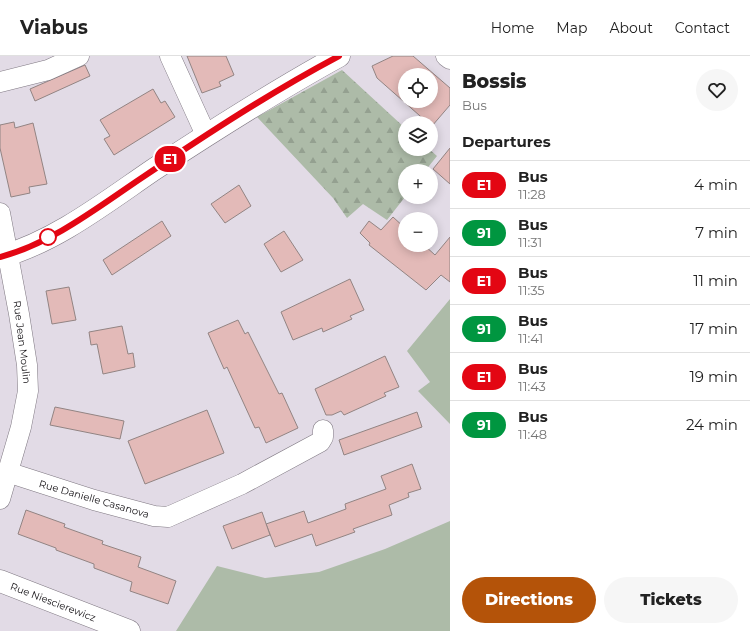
<!DOCTYPE html>
<meta charset="utf-8">
<style>
:root{--surface:#fff;--page:#f6f6f6;--text:#222;--muted:#767676;--line:#e0e0e0;--accent:#b45309}
body{margin:0;font-family:Montserrat,sans-serif;background:var(--page);color:var(--text);height:100vh;display:flex;flex-direction:column;font-size:15px;white-space:nowrap}
*{box-sizing:border-box;margin:0}
p{font-size:13px;color:var(--muted)}
.icon{flex:none;width:22px;height:22px;fill:none;stroke:currentColor;stroke-width:2;stroke-linecap:round;stroke-linejoin:round}
.map{position:relative;flex:1;overflow:hidden}
.panel{display:flex;flex-direction:column;background:var(--surface);width:300px}
.panel>*{flex:none}
.badge{padding:0 8px;border-radius:13px;font-size:14px;line-height:26px}
.fabs{position:absolute;left:398px;top:12px;display:grid;gap:8px}
.fabs a{display:grid;place-items:center;width:40px;height:40px;border-radius:50%;background:var(--surface);box-shadow:0 2px 10px #0003;font-size:20px}
.map>.badge{position:absolute;translate:-50% -50%;box-shadow:0 0 0 2px #fff}
h2{padding:0 12px;font-size:15px;line-height:36px}
.round{display:grid;place-items:center;flex:none;width:42px;height:42px;border-radius:21px;background:var(--page)}
.summary{display:flex;align-items:center;justify-content:space-between;height:68px;padding:0 12px}
h1{font-size:19px;font-weight:800;line-height:30px}
.cta{display:flex;gap:8px;margin-top:auto;padding:8px 12px}
.cta a{flex:1;height:46px;border-radius:24px;background:var(--accent);color:#fff;font-size:16px;font-weight:800;line-height:46px;text-align:center}
.cta a+a{background:var(--page);color:var(--text)}
ul{padding:0;list-style:none}
li{display:flex;align-items:center;gap:12px;height:48px;padding:0 12px;border-top:1px solid var(--line)}
li div{flex:1}
li b{display:block;font-size:15px}
li em{font-style:normal}
li .badge{min-width:44px;font-weight:700;text-align:center}
header{display:flex;align-items:center;gap:24px;box-sizing:border-box;height:56px;padding:0 20px;background:var(--surface);border-bottom:1px solid var(--line)}
header strong{font-size:19px}
nav{display:flex;gap:22px;margin-inline-start:auto;font-size:14px}
main{display:flex;flex:1;min-height:0}
.map>svg:first-child{display:block}
.green{fill:#adbba8}
.forest{fill:url(#forest-firs)}
.building{fill:#e3bab8;stroke:#928483;fill-rule:evenodd}
.lines{fill:none;stroke-linecap:round;stroke-linejoin:round}
.street-casing{stroke:#7f7882;stroke-width:21}
.secondary-casing{stroke:#7f7882;stroke-width:23}
.street{stroke:#fff;stroke-width:20}
.secondary{stroke:#fff;stroke-width:22}
.line-casing{stroke:#fff;stroke-width:9}
.line{stroke:#e30613;stroke-width:6}
.stop-dot{fill:#fff;stroke:#e30613;stroke-width:2}
.labels{text-anchor:middle;dominant-baseline:central;stroke-width:3;stroke-linejoin:round;paint-order:stroke}
.street-label{font-size:10px;fill:#131014;stroke:#fff}
</style>
<header>
<strong>Viabus</strong>
<nav><a>Home</a><a>Map</a><a>About</a><a>Contact</a></nav>
</header>
<main>
<div class="map">
<svg width="450" height="575" viewBox="0 0 450 575">
<defs>
<pattern id="forest-firs" width="22" height="20" patternUnits="userSpaceOnUse"><rect width="22" height="20" fill="#adbba8"/><path d="M5 1l3.5 6h-7zM16 11l3.5 6h-7z" fill="#94a090"/></pattern>
</defs>
<rect width="100%" height="100%" fill="#e2dbe6"/>
<!-- green -->
<g class="green">
<polygon points="450,243 450,368 418,335 430,326 407,295"/>
<polygon points="450,465 450,575 176,575 217,510 265,522 319,516 385,493"/>
</g>
<!-- forest -->
<polygon class="forest" points="342,14 405,72 405,93 429,93 437,100 425,115 405,115 405,141 387,164 363,148 347,162 333,142 257,61"/>
<!-- building -->
<g class="building">
<polygon points="187,0 226,0 234,19 219,26 221,30 202,37"/>
<path d="M393 0H413L450 32V49L432 70 431 67H428L377 22 372 10ZM405 19H431V45H405Z"/>
<polygon points="85,9 90,20 35,45 30,33"/>
<polygon points="153,33 161,47 165,45 175,61 114,99 104,83 110,80 100,64"/>
<polygon points="14,66 15,72 33,67 47,128 29,131 30,137 11,141 0,92 0,69"/>
<polygon points="450,92 450,128 433,113"/>
<polygon points="239,129 251,150 225,167 211,148"/>
<polygon points="393,161 405,172 405,189 424,189 435,199 450,181 450,226 441,219 426,234 369,189 370,187 360,177 369,165 381,174"/>
<polygon points="162,165 171,180 112,219 103,204"/>
<polygon points="284,175 303,204 281,216 264,188"/>
<polygon points="350,223 364,254 350,260 352,263 323,276 322,272 293,284 281,256"/>
<polygon points="69,231 76,264 52,268 46,235"/>
<polygon points="238,264 245,278 248,276 279,338 282,337 298,372 266,387 259,371 255,372 227,311 224,313 208,277"/>
<polygon points="122,270 128,298 133,297 135,311 103,318 97,288 91,289 89,276"/>
<polygon points="385,300 399,331 384,337 386,340 344,359 341,355 332,359 326,359 315,333"/>
<polygon points="55,351 124,365 120,383 50,369"/>
<polygon points="207,354 224,397 145,428 128,385"/>
<polygon points="417,356 422,371 344,399 339,384"/>
<polygon points="412,408 421,433 408,437 409,441 389,449 392,459 353,473 355,476 316,490 312,478 275,491 266,468 304,455 308,467 346,453 345,448 386,433 381,420"/>
<polygon points="26,454 65,468 64,471 103,485 102,488 141,501 138,511 176,525 168,548 130,535 132,526 94,512 94,508 56,494 56,492 18,478"/>
<polygon points="262,456 270,479 232,493 223,470"/>
</g>
<g class="lines">
<defs>
<g id="street">
<polyline points="170,0 206,79"/>
<polyline points="446,0 450,3"/>
<polyline points="0,26 48,14 79,0"/>
<polyline points="0,157 19,258 27,309 28,335 21,371 0,443"/>
<polyline points="7,416 94,444 154,460 168,461 242,428 320,386 323,381 323,374"/>
</g>
<g id="secondary">
<path d="M0 201C55 186 106 146 153 114 214 74 275 35 339 0"/>
<polyline points="0,525 129,575"/>
</g>
</defs>
<!-- street casing -->
<use href="#street" class="street-casing"/>
<!-- secondary casing -->
<use href="#secondary" class="secondary-casing"/>
<!-- street -->
<use href="#street" class="street"/>
<!-- secondary -->
<use href="#secondary" class="secondary"/>
</g>
<g class="lines">
<defs>
<path id="line" d="M0 201C53 187 98 151 143 121 207 78 271 36 339 0"/>
</defs>
<!-- line casing -->
<use href="#line" class="line-casing"/>
<!-- line -->
<use href="#line" class="line"/>
</g>
<!-- markers -->
<circle class="stop-dot" cx="48" cy="181" r="8"/>
<g class="labels">
<!-- street labels -->
<g class="street-label">
<text transform="translate(22 286) rotate(83)">Rue Jean Moulin</text>
<text transform="translate(94 443) rotate(16)">Rue Danielle Casanova</text>
<text transform="translate(53 546) rotate(21)">Rue Niescierewicz</text>
</g>
</g>
</svg>
<div class="fabs">
<a><svg class="icon" aria-label="locate" viewBox="0 0 24 24"><circle cx="12" cy="12" r="6"/><path d="M12 2v4M12 18v4M2 12h4M18 12h4"/></svg></a>
<a><svg class="icon" aria-label="layers" viewBox="0 0 24 24"><path d="M12 4l9 5-9 5-9-5zM3 14l9 5 9-5"/></svg></a>
<a>+</a>
<a>−</a>
</div>
<b class="badge" style="left:170px;top:103px;background:#e30613;color:#fff">E1</b>
</div>
<section class="panel">
<div class="summary"><div><h1>Bossis</h1><p>Bus</p></div><a class="round"><svg class="icon" aria-label="heart" viewBox="0 0 24 24"><path d="M12 20l-8-8c-3-5 5-10 8-4 3-6 11-1 8 4z"/></svg></a></div>
<h2>Departures</h2>
<ul>
<li><span class="badge" style="background:#e30613;color:#fff">E1</span><div><b>Bus</b><p>11:28</p></div><em>4 min</em></li>
<li><span class="badge" style="background:#009640;color:#fff">91</span><div><b>Bus</b><p>11:31</p></div><em>7 min</em></li>
<li><span class="badge" style="background:#e30613;color:#fff">E1</span><div><b>Bus</b><p>11:35</p></div><em>11 min</em></li>
<li><span class="badge" style="background:#009640;color:#fff">91</span><div><b>Bus</b><p>11:41</p></div><em>17 min</em></li>
<li><span class="badge" style="background:#e30613;color:#fff">E1</span><div><b>Bus</b><p>11:43</p></div><em>19 min</em></li>
<li><span class="badge" style="background:#009640;color:#fff">91</span><div><b>Bus</b><p>11:48</p></div><em>24 min</em></li>
</ul>
<div class="cta"><a>Directions</a><a>Tickets</a></div>
</section>
</main>
